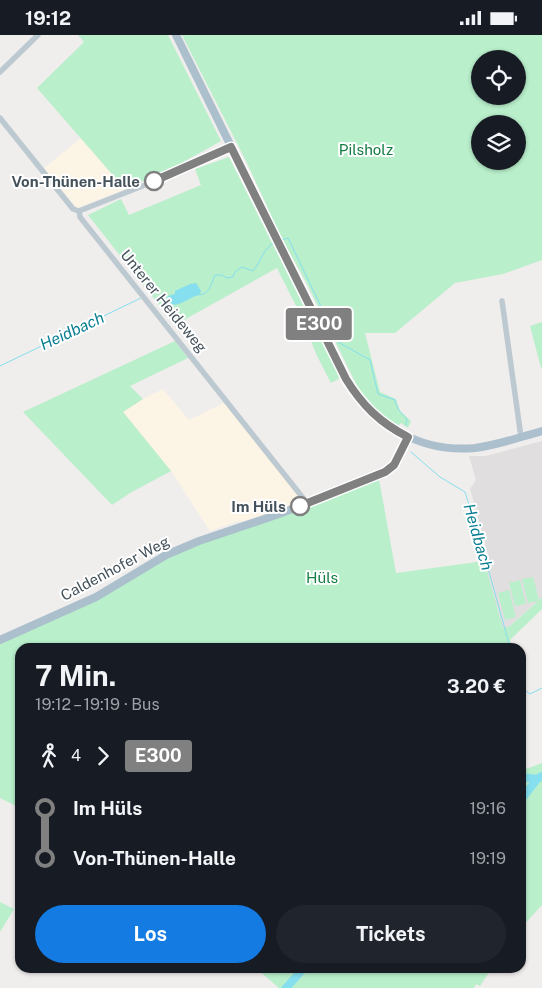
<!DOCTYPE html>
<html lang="de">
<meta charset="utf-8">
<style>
:root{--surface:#171b24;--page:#20242c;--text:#f1f3f6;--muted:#9ea1a6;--accent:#147be2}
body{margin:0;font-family:"Public Sans",sans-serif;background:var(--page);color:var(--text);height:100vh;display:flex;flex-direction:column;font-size:19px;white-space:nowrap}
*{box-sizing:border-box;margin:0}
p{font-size:16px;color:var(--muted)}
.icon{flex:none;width:28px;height:28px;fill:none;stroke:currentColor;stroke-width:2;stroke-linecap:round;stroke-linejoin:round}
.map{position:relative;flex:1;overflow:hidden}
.side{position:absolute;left:15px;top:608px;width:511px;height:330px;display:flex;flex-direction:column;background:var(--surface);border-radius:15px;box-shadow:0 1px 4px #0004}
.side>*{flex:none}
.badge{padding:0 10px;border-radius:4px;font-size:18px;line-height:32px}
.tools{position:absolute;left:471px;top:15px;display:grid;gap:10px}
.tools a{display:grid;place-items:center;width:55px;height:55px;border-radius:50%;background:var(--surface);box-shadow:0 1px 4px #0004;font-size:25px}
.map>.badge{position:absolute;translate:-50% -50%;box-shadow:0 0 0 2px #fff}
.legs{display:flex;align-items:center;gap:8px;height:55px;padding:0 20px;font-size:16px}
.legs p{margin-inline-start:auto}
.overview{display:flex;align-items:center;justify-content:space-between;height:85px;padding:0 20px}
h1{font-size:28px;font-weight:700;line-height:38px}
.button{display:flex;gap:10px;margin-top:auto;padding:10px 20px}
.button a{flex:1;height:58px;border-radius:30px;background:var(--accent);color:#fff;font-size:20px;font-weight:700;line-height:58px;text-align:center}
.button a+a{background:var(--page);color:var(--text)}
ul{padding:0 20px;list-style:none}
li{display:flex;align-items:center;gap:18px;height:50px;font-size:19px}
li i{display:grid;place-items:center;width:8px;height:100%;margin:0 6px;background:currentColor}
li i::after{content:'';width:12px;height:12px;margin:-6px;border:4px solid;border-radius:50%;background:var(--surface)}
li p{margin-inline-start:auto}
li:first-child i{background:linear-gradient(#0000 50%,currentColor 0)}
li:last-child i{background:linear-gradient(currentColor 50%,#0000 0)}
.status{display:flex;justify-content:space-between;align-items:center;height:35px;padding:0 25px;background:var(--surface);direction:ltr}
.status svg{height:14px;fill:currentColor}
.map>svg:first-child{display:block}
.commercial{fill:#fcf4e4}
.education{fill:#e1dedf}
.green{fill:#b9efcb;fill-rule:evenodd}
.water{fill:#85dfee}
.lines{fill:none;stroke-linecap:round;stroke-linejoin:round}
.stream{stroke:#85dfee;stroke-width:1}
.river{stroke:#85dfee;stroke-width:8}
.minor{stroke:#bdc9d0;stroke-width:5.5}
.major{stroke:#abbfcd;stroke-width:8}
.line-1-casing{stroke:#fff;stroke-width:11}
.line-1{stroke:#808080;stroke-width:8}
.stop-1-dot{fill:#fff;stroke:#808080;stroke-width:2.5}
.labels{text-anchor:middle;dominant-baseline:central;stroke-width:4;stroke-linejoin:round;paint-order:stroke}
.park-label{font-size:15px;fill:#147d42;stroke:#fff}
.stop-label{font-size:15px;font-weight:bold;fill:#45525b;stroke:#fff;text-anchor:end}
.street-label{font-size:15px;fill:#45525b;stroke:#fff}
.water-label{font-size:16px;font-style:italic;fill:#0a7f93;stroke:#fff}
</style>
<div class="status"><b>19:12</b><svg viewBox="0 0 49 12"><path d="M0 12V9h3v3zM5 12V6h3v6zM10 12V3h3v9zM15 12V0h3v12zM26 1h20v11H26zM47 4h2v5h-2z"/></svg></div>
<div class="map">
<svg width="542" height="953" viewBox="0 0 542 953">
<rect width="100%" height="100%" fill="#f0eded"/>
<!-- commercial -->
<g class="commercial">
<polygon points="81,103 125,154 77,173 44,133"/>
<polygon points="163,354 189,385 226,367 298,460 297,467 268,479 241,487 238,486 210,496 171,436 123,377 143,364"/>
</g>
<!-- education -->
<polygon class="education" points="542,406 542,562 510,591 503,594 484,526 489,523 470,454 476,445 469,421 486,421"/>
<!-- green -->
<g class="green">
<polygon points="78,0 168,0 221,106 169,135 125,154 37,53 84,7"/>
<path d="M182 0H542V225L503 239 455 248 395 298H365L380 357 396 364 400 376 411 386 408 393 401 388 398 391C381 381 370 368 358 353L306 247 282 204 248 130ZM480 24H518V61H480ZM480 89H518V126H480Z"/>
<polygon points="229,122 340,343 331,348 317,321 300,279 277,233 175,290 88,180 121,164 129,180 201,150 195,134"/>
<polygon points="542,287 542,332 541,333 530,291"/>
<polygon points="175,306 188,323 130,351 143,364 123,377 171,436 130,458 112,470 23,377"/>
<polygon points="379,444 396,538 484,526 503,593 510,591 538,566 528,568 522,544 533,542 539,565 542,562 542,574 510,605 512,612 20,612 20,773 0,763 0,609 166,523 199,508"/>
<polygon points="520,545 526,569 515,571 509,548"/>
<polygon points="509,555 516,582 505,585 498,558"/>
<polygon points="542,728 542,870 521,893 521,735 529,733"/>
<polygon points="0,867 14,874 0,897"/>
<polygon points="283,932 492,933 480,951 476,949 474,953 279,953 256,933 269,933 275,938"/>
</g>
<!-- water -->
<path class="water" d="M196 248 201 256 200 259C189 262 179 274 168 268L167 264 168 261 175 259V256L190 249Z"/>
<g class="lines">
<!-- stream -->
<g class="stream">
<path d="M282 205 288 203 338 307 370 325 378 359 395 365C396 373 401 378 407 384L406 390"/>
<path d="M195 260C210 261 210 251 215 240H222L227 243 233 242 235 237 242 232 253 236C261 227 263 212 276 207"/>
<polyline points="160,262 167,264"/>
<polyline points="0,331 141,263"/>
<polyline points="411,417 440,442 465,457 477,494 510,612"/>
<polyline points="521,652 530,659 542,653"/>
</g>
<!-- river -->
<g class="river">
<polyline points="521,742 537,744"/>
<polyline points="521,765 537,744 542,741"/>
<polyline points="286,953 305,932"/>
</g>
<!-- minor -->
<g class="minor">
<polyline points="0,37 38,0"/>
<polyline points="0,83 73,174 79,176 80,182 307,468"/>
<polyline points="79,176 145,150 231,112"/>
<polyline points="502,266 521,402"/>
</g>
<!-- major -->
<g class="major">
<path d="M176 0 346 344C375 390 419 418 475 413 498 410 520 402 542 396"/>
<polyline points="0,605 96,562 166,520 199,506 279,479 381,440 394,430 408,402"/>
</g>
</g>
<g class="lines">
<defs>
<path id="line-1" d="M154 146 231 112 346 344C362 370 380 388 408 402L394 430 385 437 300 471"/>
</defs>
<!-- line-1 casing -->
<use href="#line-1" class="line-1-casing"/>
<!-- line-1 -->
<use href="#line-1" class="line-1"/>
</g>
<!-- markers -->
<g class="stop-1-dot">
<circle cx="154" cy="146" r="9"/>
<circle cx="300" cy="471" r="9"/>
</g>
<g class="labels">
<!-- park labels -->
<g class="park-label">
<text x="366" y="114">Pilsholz</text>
<text x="322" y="542">Hüls</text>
</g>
<!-- stop labels -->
<g class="stop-label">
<text x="140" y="146">Von-Thünen-Halle</text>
<text x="286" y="471">Im Hüls</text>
</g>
<!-- street labels -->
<g class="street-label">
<text transform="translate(164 266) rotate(51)">Unterer Heideweg</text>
<text transform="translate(115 533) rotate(-28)">Caldenhofer Weg</text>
</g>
<!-- water labels -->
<g class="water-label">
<text transform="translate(72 296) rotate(-25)">Heidbach</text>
<text transform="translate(478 502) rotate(74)">Heidbach</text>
</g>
</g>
</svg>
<div class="tools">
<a><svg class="icon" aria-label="locate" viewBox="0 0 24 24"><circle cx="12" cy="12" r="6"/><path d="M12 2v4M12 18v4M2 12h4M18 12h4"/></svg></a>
<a><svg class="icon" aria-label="layers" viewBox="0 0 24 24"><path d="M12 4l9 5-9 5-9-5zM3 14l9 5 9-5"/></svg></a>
</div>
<b class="badge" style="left:319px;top:289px;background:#808080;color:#fff">E300</b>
<section class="side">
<div class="overview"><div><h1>7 Min.</h1><p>19:12 – 19:19 · Bus</p></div><b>3.20 €</b></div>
<div class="legs"><svg class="icon" aria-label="walk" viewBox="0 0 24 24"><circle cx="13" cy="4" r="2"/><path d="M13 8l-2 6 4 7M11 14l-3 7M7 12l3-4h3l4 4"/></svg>4<svg class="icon" aria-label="forward" viewBox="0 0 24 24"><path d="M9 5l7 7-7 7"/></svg><b class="badge" style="background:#808080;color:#fff">E300</b></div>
<ul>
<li><i style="color:#808080"></i><b>Im Hüls</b><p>19:16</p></li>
<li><i style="color:#808080"></i><b>Von-Thünen-Halle</b><p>19:19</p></li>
</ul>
<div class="button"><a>Los</a><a>Tickets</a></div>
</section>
</div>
